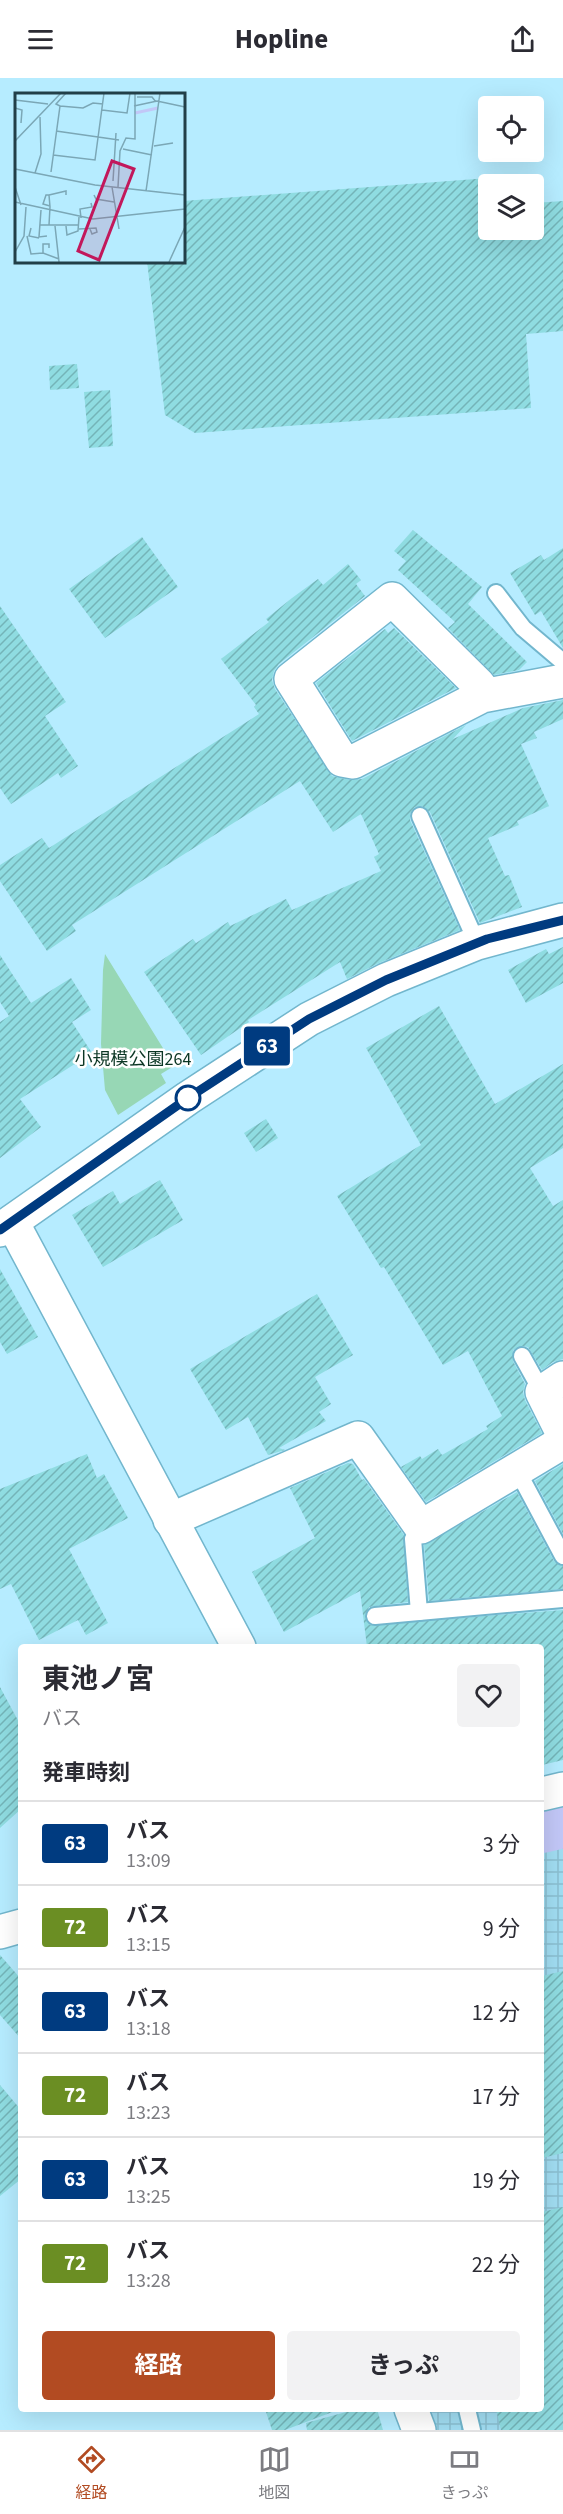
<!DOCTYPE html>
<html lang="ja">
<meta charset="utf-8">
<style>
:root{--surface:#fff;--page:#f2f2f3;--text:#2b2b33;--muted:#7c7c81;--line:#e1e1e2;--accent:#b24b22}
body{margin:0;font-family:"Source Sans 3","Noto Sans JP",sans-serif;background:var(--page);color:var(--text);height:100vh;display:flex;flex-direction:column;font-size:22px;white-space:nowrap}
*{box-sizing:border-box;margin:0}
p{font-size:20px;color:var(--muted)}
.icon{flex:none;width:33px;height:33px;fill:none;stroke:currentColor;stroke-width:2;stroke-linecap:round;stroke-linejoin:round}
.map{position:relative;flex:1;overflow:hidden}
.drawer{position:absolute;left:18px;top:1566px;width:526px;height:768px;display:flex;flex-direction:column;background:var(--surface);border-radius:6px;box-shadow:0 6px 24px #0002}
.drawer>*{flex:none}
.badge{padding:0 12px;border-radius:4px;font-size:21px;line-height:39px}
.controls{position:absolute;left:478px;top:18px;display:grid;gap:12px}
.controls a{display:grid;place-items:center;width:66px;height:66px;border-radius:6px;background:var(--surface);box-shadow:0 6px 24px #0002;font-size:30px}
.map>.badge{position:absolute;translate:-50% -50%;box-shadow:0 0 0 3px #fff}
h2{padding:0 24px;font-size:22px;line-height:54px}
.round{display:grid;place-items:center;flex:none;width:63px;height:63px;border-radius:6px;background:var(--page)}
.head{display:flex;align-items:center;justify-content:space-between;height:102px;padding:0 24px}
h1{font-size:28px;font-weight:700;line-height:45px}
.cta{display:flex;gap:12px;margin-top:auto;padding:12px 24px}
.cta a{flex:1;height:69px;border-radius:6px;background:var(--accent);color:#fff;font-size:24px;font-weight:700;line-height:69px;text-align:center}
.cta a+a{background:var(--page);color:var(--text)}
ul{padding:0;list-style:none}
li{display:flex;align-items:center;gap:18px;height:84px;padding:0 24px;border-top:2px solid var(--line)}
li div{flex:1}
li b{display:block;font-size:22px}
li em{font-style:normal}
li .badge{min-width:66px;font-weight:700;text-align:center}
header{display:flex;justify-content:space-between;align-items:center;height:78px;padding:0 24px;background:var(--surface);font-size:27px;font-weight:700}
.tabs{display:flex;justify-content:space-around;align-items:center;height:84px;border-top:2px solid var(--line);background:var(--surface);font-size:16px;color:var(--muted)}
.tabs a{display:grid;justify-items:center;gap:3px}
.tabs .selected{color:var(--accent)}
.map>svg:first-child{display:block}
.industrial{fill:url(#industrial-grid)}
.park{fill:#97d7b5}
.lines{fill:none;stroke-linecap:round;stroke-linejoin:round}
.river{stroke:#c2c7f7;stroke-width:50}
.building{fill:url(#building-hatch)}
.lane-casing{stroke:#72b6cd;stroke-width:20}
.street-casing{stroke:#72b6cd;stroke-width:36}
.secondary-casing{stroke:#72b6cd;stroke-width:36}
.highway-casing{stroke:#72b6cd;stroke-width:36}
.lane{stroke:#fff;stroke-width:16}
.street{stroke:#fff;stroke-width:33}
.secondary{stroke:#fff;stroke-width:33}
.highway{stroke:#fff;stroke-width:33}
.line-casing{stroke:#fff;stroke-width:14}
.line{stroke:#003b80;stroke-width:9}
.stop-dot{fill:#fff;stroke:#003b80;stroke-width:3}
.labels{text-anchor:middle;dominant-baseline:central;stroke-width:5;stroke-linejoin:round;paint-order:stroke}
.park-label{font-size:18px;fill:#0b3624;stroke:#fff}
.inset-river{fill:none;stroke:#c2c7f7;stroke-width:3}
.inset-road{fill:none;stroke:#7ba7b6;stroke-width:1.5}
.view{fill:#c2185b;fill-opacity:0.15;stroke:#c2185b;stroke-width:3}
.inset-edge{fill:none;stroke:#223f48;stroke-width:3}
</style>
<header><svg class="icon" aria-label="menu" viewBox="0 0 24 24"><path d="M4 6h16M4 12h16M4 18h16"/></svg>Hopline<svg class="icon" aria-label="share" viewBox="0 0 24 24"><path d="M12 15V3M7 8l5-5 5 5M5 13v7h14v-7"/></svg></header>
<div class="map">
<svg width="563" height="2352" viewBox="0 0 563 2352">
<defs>
<pattern id="industrial-grid" width="8" height="8" patternUnits="userSpaceOnUse" patternTransform="scale(1.5)"><rect width="8" height="8" fill="#a1ddf2"/><path d="M0 4h8M4 0v8" fill="none" stroke="#8abfd1"/></pattern>
<pattern id="building-hatch" width="6" height="6" patternUnits="userSpaceOnUse" patternTransform="scale(1.5)"><rect width="6" height="6" fill="#8fdce1"/><path d="M-1 1l2-2M0 6l6-6M5 7l2-2" fill="none" stroke="#74b4b8"/></pattern>
</defs>
<rect width="100%" height="100%" fill="#b6ecff"/>
<!-- industrial -->
<polygon class="industrial" points="563,1753 563,2352 434,2352 426,2331 542,2331 542,1759"/>
<!-- park -->
<polygon class="park" points="105,876 174,988 161,996 166,1005 118,1037 105,1012 101,966 103,892"/>
<g class="lines">
<!-- river -->
<polyline class="river" points="542,1750 563,1745"/>
</g>
<!-- building -->
<g class="building">
<polygon points="489,100 489,152 534,152 534,125 563,123 563,253 526,256 531,330 195,355 165,337 147,183 183,183 183,123"/>
<polygon points="77,286 79,310 50,312 49,288"/>
<polygon points="110,312 113,368 89,370 84,314"/>
<polygon points="413,452 482,509 468,526 527,584 519,592 494,597 448,550 455,544 398,492 406,483 394,473"/>
<polygon points="142,459 178,509 105,560 69,511"/>
<polygon points="563,470 563,570 541,533 535,537 510,495 541,477 544,482"/>
<polygon points="348,486 361,502 356,506 365,518 279,586 274,593 272,602 275,611 332,698 350,702 362,701 466,647 453,661 523,630 563,622 563,641 534,654 537,660 521,666 549,728 517,743 519,747 488,760 505,798 509,797 522,829 480,845 430,734 422,728 415,729 410,736 410,742 460,852 379,885 347,901 340,884 248,942 249,944 201,977 144,894 193,861 196,865 228,844 230,848 286,821 292,832 381,793 374,779 379,776 361,736 333,754 300,703 72,847 76,853 47,873 0,803 0,787 42,760 49,770 259,636 254,629 256,627 221,581 269,544 266,541 292,520 318,501 323,507"/>
<polygon points="0,528 66,624 45,638 78,688 61,700 58,695 11,726 0,710"/>
<polygon points="394,550 456,610 352,663 316,605 385,551 388,555"/>
<polygon points="563,869 563,905 526,925 508,892 546,871 549,876"/>
<polygon points="0,877 31,925 71,900 91,932 72,944 92,975 20,1021 41,1049 0,1080 0,944 9,938 0,924"/>
<polygon points="439,928 495,1026 563,986 563,1070 530,1090 553,1128 563,1122 563,1281 553,1284 542,1292 528,1269 522,1268 513,1272 513,1283 525,1306 523,1314 525,1322 542,1355 426,1424 401,1389 420,1378 422,1381 438,1371 442,1377 488,1351 486,1348 502,1338 468,1273 443,1287 384,1189 381,1190 337,1118 421,1067 366,970"/>
<polygon points="266,1041 278,1060 256,1074 244,1055"/>
<polygon points="160,1102 183,1142 103,1189 72,1137 113,1113 120,1126"/>
<polygon points="0,1191 38,1259 7,1276 0,1264"/>
<polygon points="317,1216 353,1277 315,1299 331,1326 319,1334 326,1343 279,1370 285,1372 268,1377 248,1339 226,1352 190,1291"/>
<polygon points="87,1376 97,1400 104,1396 128,1440 69,1471 108,1545 86,1557 78,1542 39,1562 11,1506 0,1511 0,1411"/>
<polygon points="348,1385 353,1386 362,1402 364,1401 404,1457 408,1524 369,1529 365,1538 370,1547 563,1532 563,1682 542,1687 542,1569 367,1569 360,1513 284,1554 252,1494 315,1460 290,1410"/>
<polygon points="563,1386 563,1456 535,1403"/>
<polygon points="517,1414 554,1483 563,1488 563,1511 429,1523 424,1467"/>
<polygon points="0,1609 21,1648 21,1731 0,1750"/>
<polygon points="0,1877 21,1901 21,1961 0,1937"/>
<polygon points="563,1893 563,2075 542,2080 542,1898"/>
<polygon points="0,2007 21,2032 21,2101 0,2118"/>
<polygon points="563,2129 563,2352 501,2352 496,2331 542,2331 542,2134"/>
<polygon points="265,2331 335,2331 335,2333 285,2352 272,2352"/>
<polygon points="357,2331 377,2331 383,2352 307,2352 306,2345"/>
</g>
<g class="lines">
<defs>
<g id="lane">
<polyline points="496,515 523,550 563,584"/>
<polyline points="420,738 477,865"/>
<polyline points="522,1278 542,1314"/>
<polyline points="517,1392 563,1478"/>
<polyline points="419,1534 413,1461 421,1449"/>
<polyline points="375,1538 563,1521"/>
<polyline points="467,2331 472,2352"/>
</g>
<g id="street">
<polyline points="482,618 479,607 392,521 291,601 342,682 353,684 482,618 563,603"/>
<polyline points="563,1300 542,1314 563,1356"/>
<polyline points="170,1442 358,1360 421,1449 563,1364"/>
<polyline points="411,2331 419,2352"/>
</g>
<g id="secondary">
<polyline points="12,1144 239,1569"/>
<polyline points="0,1152 188,1020 309,941 386,902 477,865 563,842"/>
</g>
<g id="highway">
<polyline points="542,1716 563,1711"/>
<polyline points="0,1854 21,1848"/>
</g>
</defs>
<!-- lane casing -->
<use href="#lane" class="lane-casing"/>
<!-- street casing -->
<use href="#street" class="street-casing"/>
<!-- secondary casing -->
<use href="#secondary" class="secondary-casing"/>
<!-- highway casing -->
<use href="#highway" class="highway-casing"/>
<!-- lane -->
<use href="#lane" class="lane"/>
<!-- street -->
<use href="#street" class="street"/>
<!-- secondary -->
<use href="#secondary" class="secondary"/>
<!-- highway -->
<use href="#highway" class="highway"/>
</g>
<g class="lines">
<defs>
<polyline id="line" points="0,1152 188,1020 309,941 386,902 487,861 563,842"/>
</defs>
<!-- line casing -->
<use href="#line" class="line-casing"/>
<!-- line -->
<use href="#line" class="line"/>
</g>
<!-- markers -->
<circle class="stop-dot" cx="188" cy="1020" r="12"/>
<g class="labels">
<!-- park labels -->
<g class="park-label">
<text x="133" y="981">小規模公園264</text>
</g>
</g>
<!-- overview -->
<g transform="translate(15 15)">
<rect width="170" height="170" fill="#b6ecff"/>
<path class="inset-river" d="M120 20 143 15"/>
<path class="inset-road" d="M122 4H137L141 9M0 7 33 11M45 13 68 15 78 10 88 11M119 13 142 8 170 14M0 15 7 17 6 30M87 17 112 20 115 0M41 38 104 47M0 48 46 0M139 53 158 50M108 56 137 62M38 62 80 67 89 0M0 76 80 92 170 102M36 79 45 13 41 11 51 0M20 80 26 61 25 24M98 88 101 40M0 94 6 112M97 94 104 136M103 94 105 58 111 45 120 46V0M131 98 145 0M34 102 51 98V102M79 102 81 106 99 109M0 109 78 126 170 116M26 117 24 144 32 143M66 125 65 116 77 114 76 110M25 132H64M34 132 35 114 34 102H31L28 111 35 113M40 133 44 169M51 133 52 142 63 138 64 124M16 135 14 143 24 145M64 136 81 135 82 139 77 141 75 136M12 143 16 161 28 160 44 166M0 159 9 143 11 114M28 160V151H34V155M154 169 170 134"/>
<path class="view" d="M97 68 119 76 84 167 63 158Z"/>
<rect width="170" height="170" class="inset-edge"/>
</g>
</svg>
<div class="controls">
<a><svg class="icon" aria-label="locate" viewBox="0 0 24 24"><circle cx="12" cy="12" r="6"/><path d="M12 2v4M12 18v4M2 12h4M18 12h4"/></svg></a>
<a><svg class="icon" aria-label="layers" viewBox="0 0 24 24"><path d="M12 4l9 5-9 5-9-5zM3 14l9 5 9-5"/></svg></a>
</div>
<b class="badge" style="left:267px;top:968px;background:#003b80;color:#fff">63</b>
<section class="drawer">
<div class="head"><div><h1>東池ノ宮</h1><p>バス</p></div><a class="round"><svg class="icon" aria-label="heart" viewBox="0 0 24 24"><path d="M12 20l-8-8c-3-5 5-10 8-4 3-6 11-1 8 4z"/></svg></a></div>
<h2>発車時刻</h2>
<ul>
<li><span class="badge" style="background:#003b80;color:#fff">63</span><div><b>バス</b><p>13:09</p></div><em>3 分</em></li>
<li><span class="badge" style="background:#6b8e23;color:#fff">72</span><div><b>バス</b><p>13:15</p></div><em>9 分</em></li>
<li><span class="badge" style="background:#003b80;color:#fff">63</span><div><b>バス</b><p>13:18</p></div><em>12 分</em></li>
<li><span class="badge" style="background:#6b8e23;color:#fff">72</span><div><b>バス</b><p>13:23</p></div><em>17 分</em></li>
<li><span class="badge" style="background:#003b80;color:#fff">63</span><div><b>バス</b><p>13:25</p></div><em>19 分</em></li>
<li><span class="badge" style="background:#6b8e23;color:#fff">72</span><div><b>バス</b><p>13:28</p></div><em>22 分</em></li>
</ul>
<div class="cta"><a>経路</a><a>きっぷ</a></div>
</section>
</div>
<nav class="tabs">
<a class="selected"><svg class="icon" aria-label="directions" viewBox="0 0 24 24"><path d="M12 3l9 9-9 9-9-9zM9 14v-3h6M13 9l2 2-2 2"/></svg>経路</a>
<a><svg class="icon" aria-label="map" viewBox="0 0 24 24"><path d="M3 6l6-2 6 2 6-2v14l-6 2-6-2-6 2zM9 4v14M15 6v14"/></svg>地図</a>
<a><svg class="icon" aria-label="tickets" viewBox="0 0 24 24"><path d="M3 7h18v10H3zM15 7v10"/></svg>きっぷ</a>
</nav>
